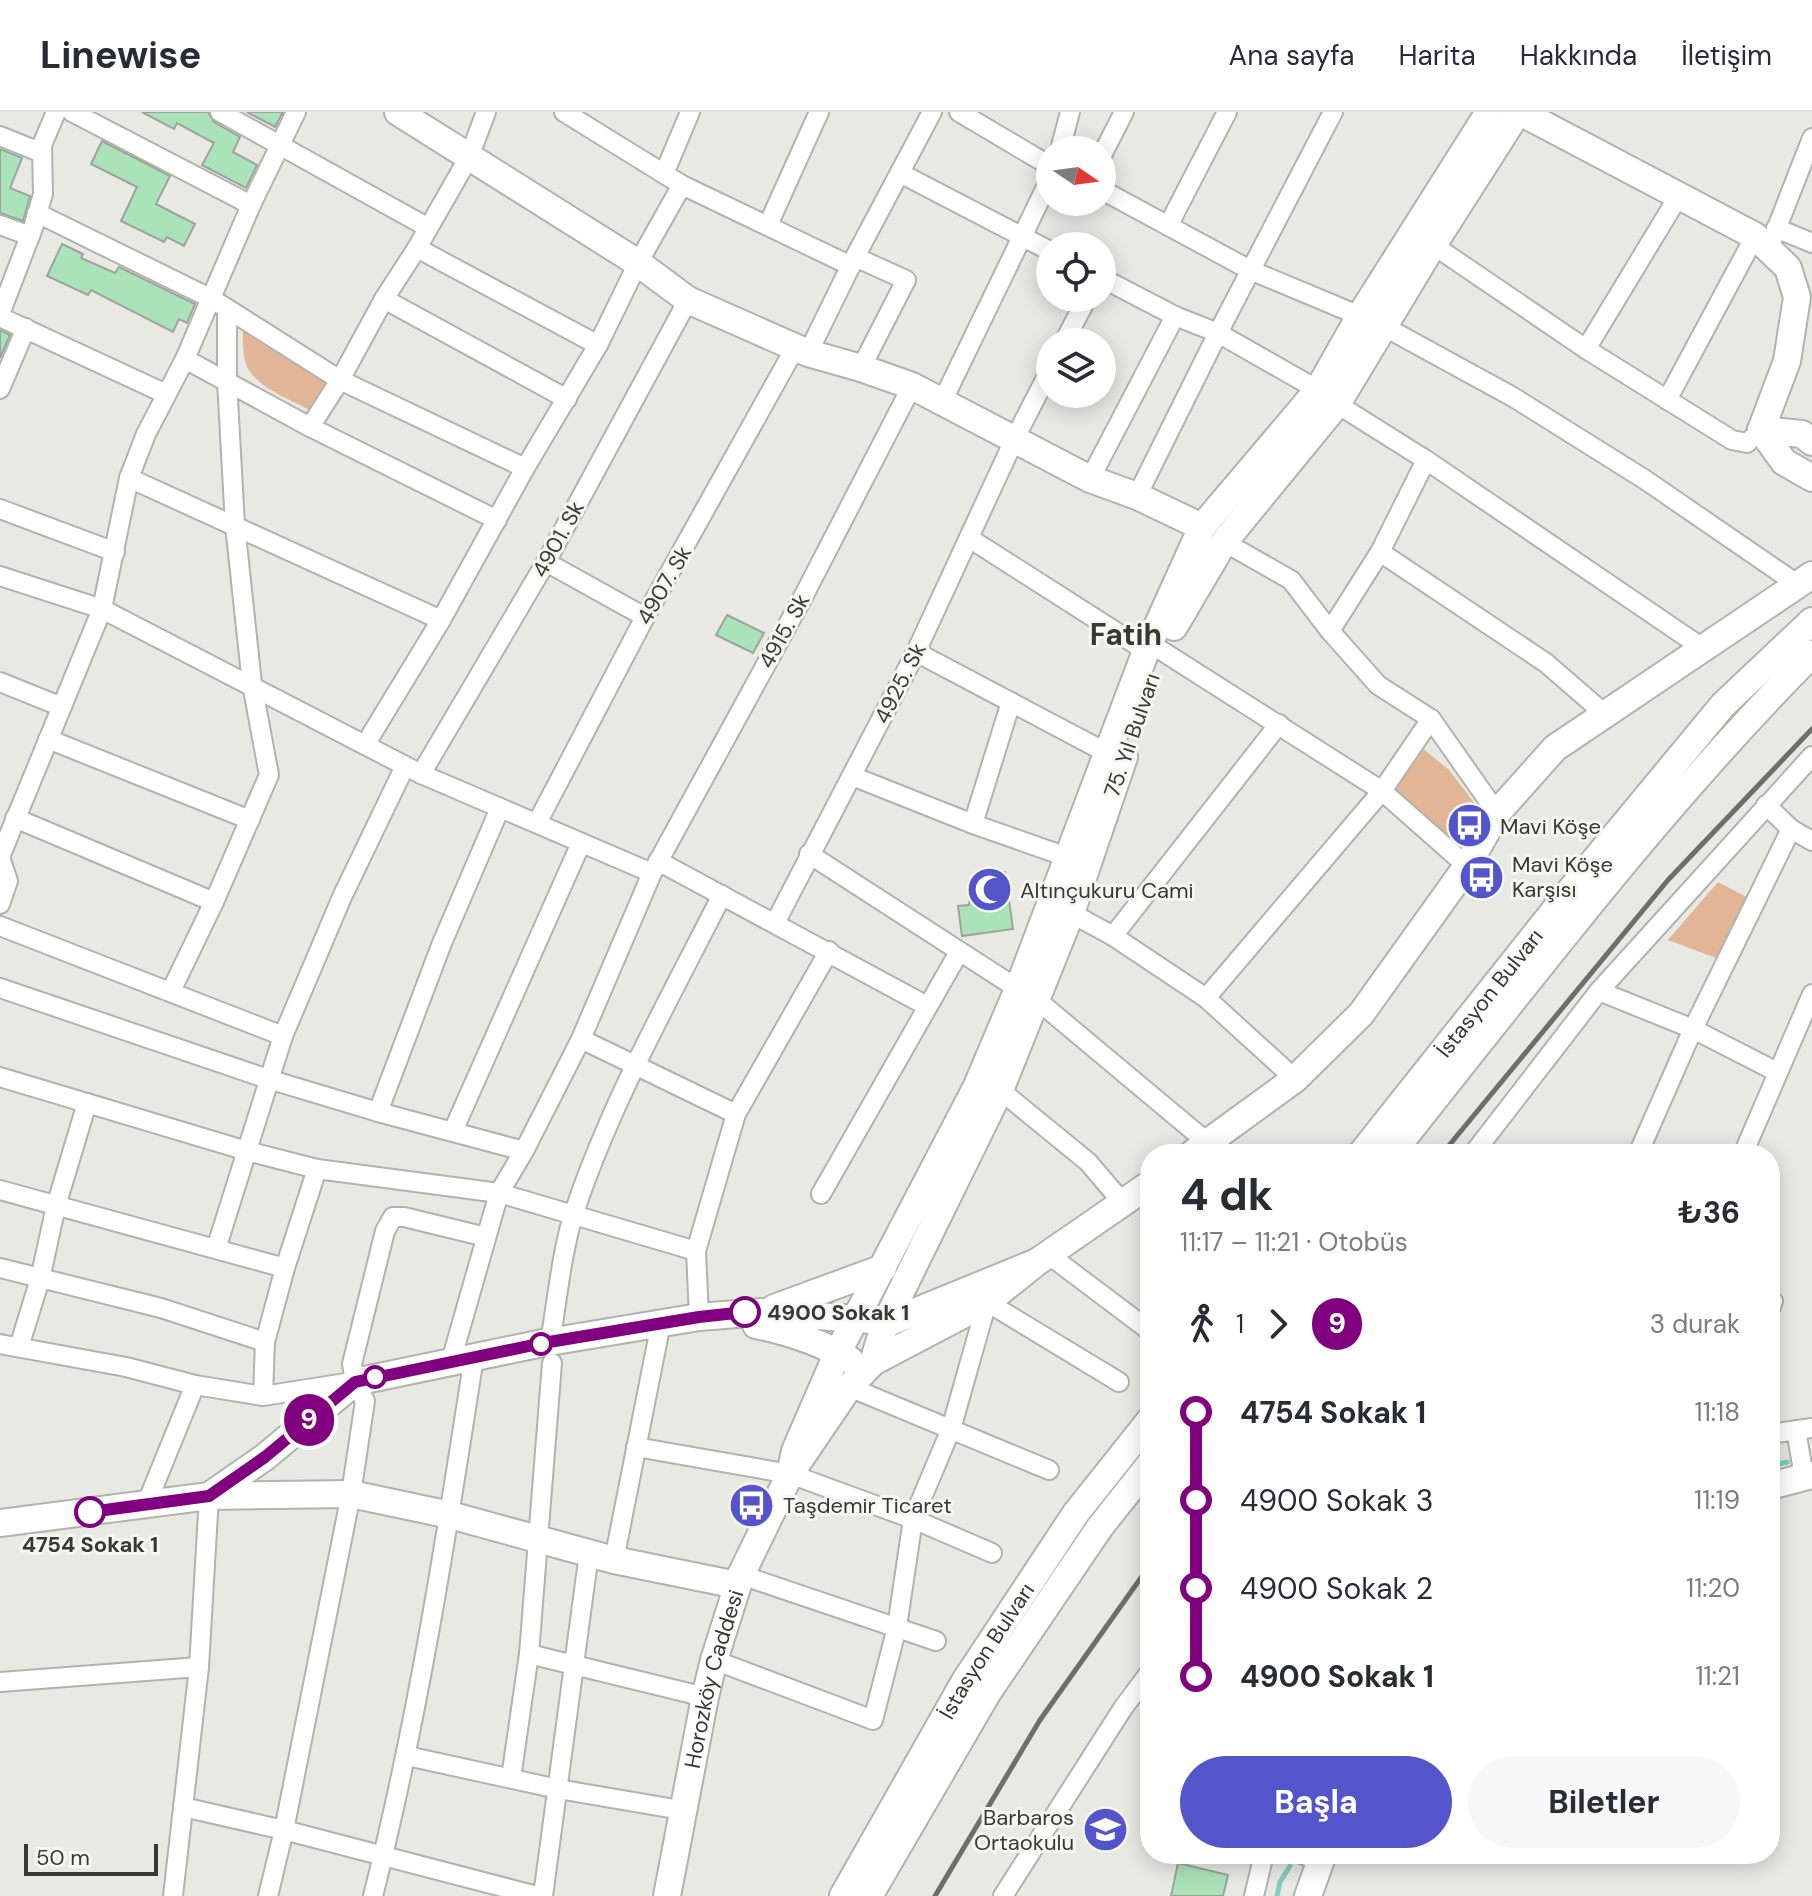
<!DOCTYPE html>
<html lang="tr">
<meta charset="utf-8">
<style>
:root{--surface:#fff;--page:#f7f7f7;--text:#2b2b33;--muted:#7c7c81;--line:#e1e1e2;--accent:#5454cb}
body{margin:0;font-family:"DM Sans",sans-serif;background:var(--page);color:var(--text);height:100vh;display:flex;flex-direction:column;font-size:30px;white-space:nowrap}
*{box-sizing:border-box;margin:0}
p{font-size:26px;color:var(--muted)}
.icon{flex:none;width:44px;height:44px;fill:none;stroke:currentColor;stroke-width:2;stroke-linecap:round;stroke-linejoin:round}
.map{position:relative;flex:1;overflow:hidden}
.side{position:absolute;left:1140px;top:1032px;width:640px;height:720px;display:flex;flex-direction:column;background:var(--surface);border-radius:32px;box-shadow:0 4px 20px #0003}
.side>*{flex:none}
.badge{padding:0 16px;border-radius:26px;font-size:28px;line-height:52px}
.needle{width:52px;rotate:103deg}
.controls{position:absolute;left:1036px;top:24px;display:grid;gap:16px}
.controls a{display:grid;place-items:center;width:80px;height:80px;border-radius:50%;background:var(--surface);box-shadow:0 4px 20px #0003;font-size:40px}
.scale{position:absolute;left:24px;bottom:20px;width:134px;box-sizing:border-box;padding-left:8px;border:4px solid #383936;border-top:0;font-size:22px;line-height:28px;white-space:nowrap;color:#383936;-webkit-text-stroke:6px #f5f7f0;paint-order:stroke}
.map>.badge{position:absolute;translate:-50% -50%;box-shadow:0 0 0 4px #fff}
.legs{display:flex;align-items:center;gap:12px;height:88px;padding:0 40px;font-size:26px}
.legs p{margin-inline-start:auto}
.summary{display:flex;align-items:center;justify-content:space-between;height:136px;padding:0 40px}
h1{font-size:44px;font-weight:700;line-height:60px}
.button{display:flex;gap:16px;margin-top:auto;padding:16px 40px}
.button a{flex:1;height:92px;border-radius:48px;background:var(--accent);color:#fff;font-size:32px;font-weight:700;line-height:92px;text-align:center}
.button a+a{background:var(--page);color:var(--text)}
ul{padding:0 40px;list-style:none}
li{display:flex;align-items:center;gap:28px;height:88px;font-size:30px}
li i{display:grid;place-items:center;width:12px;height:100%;margin:0 10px;background:currentColor}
li i::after{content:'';width:20px;height:20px;margin:-10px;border:6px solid;border-radius:50%;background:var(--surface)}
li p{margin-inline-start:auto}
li:first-child i{background:linear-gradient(#0000 50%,currentColor 0)}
li:last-child i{background:linear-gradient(currentColor 50%,#0000 0)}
header{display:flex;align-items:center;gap:48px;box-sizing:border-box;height:112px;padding:0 40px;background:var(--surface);border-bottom:2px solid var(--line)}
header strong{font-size:38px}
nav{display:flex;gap:44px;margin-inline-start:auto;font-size:28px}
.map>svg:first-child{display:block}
.green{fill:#e1b596}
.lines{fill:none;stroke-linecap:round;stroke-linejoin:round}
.stream{stroke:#7dcec1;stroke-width:5}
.building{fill:#abe3b8;stroke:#9da39e;stroke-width:2}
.street-casing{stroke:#b1b3ad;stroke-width:22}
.secondary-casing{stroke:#b1b3ad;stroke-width:30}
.street{stroke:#fff;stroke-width:18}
.secondary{stroke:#fff;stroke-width:26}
.rail{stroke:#6e6f6b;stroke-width:5}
.line-1-casing{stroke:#fff;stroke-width:18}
.line-1{stroke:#800080;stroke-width:12}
.stop-1-dot{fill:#fff;stroke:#800080;stroke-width:4}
.labels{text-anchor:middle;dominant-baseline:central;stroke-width:6;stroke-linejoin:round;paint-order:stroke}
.street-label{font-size:22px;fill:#383936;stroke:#f5f7f0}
.poi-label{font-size:22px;fill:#383936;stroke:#f5f7f0;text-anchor:start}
.stop-label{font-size:22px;font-weight:bold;fill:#383936;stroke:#f5f7f0;text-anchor:start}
.district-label{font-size:30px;font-weight:bold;fill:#383936;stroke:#f5f7f0}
</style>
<header>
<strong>Linewise</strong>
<nav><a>Ana sayfa</a><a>Harita</a><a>Hakkında</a><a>İletişim</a></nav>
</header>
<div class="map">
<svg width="1812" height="1784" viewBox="0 0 1812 1784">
<rect width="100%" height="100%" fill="#e8e9e3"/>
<!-- green -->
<g class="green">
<path d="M243 214 327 267 312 299C292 288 254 275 246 252 242 241 243 226 243 214Z"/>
<polygon points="1421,635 1449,658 1482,701 1463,732 1450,735 1385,679"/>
<polygon points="1718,770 1754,789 1724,849 1668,828"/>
</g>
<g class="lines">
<!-- stream -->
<g class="stream">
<polyline points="1770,1354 1787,1350"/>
<polyline points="1277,1784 1280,1770 1290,1754"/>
</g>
</g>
<!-- building -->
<g class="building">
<polygon points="142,0 208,0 214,10 240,25 233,40 257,53 246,76 202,53 214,31 177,11 174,17"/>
<polygon points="247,0 283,0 275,15"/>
<polygon points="102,29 170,64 156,92 195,112 184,134 167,125 164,130 121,109 137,75 91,52"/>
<polygon points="0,37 22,46 10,76 30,84 23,109 0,101"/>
<polygon points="62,132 83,142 81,146 115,161 119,155 195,192 187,211 179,207 173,220 91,178 88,183 47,164"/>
<polygon points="0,218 10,223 0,246"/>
<polygon points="727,503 764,521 753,541 716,523"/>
<polygon points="1005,760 1013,817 962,824 958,794 969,793 974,764"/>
<polygon points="1178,1751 1228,1763 1223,1784 1171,1784"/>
</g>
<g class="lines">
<defs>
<g id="street">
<polyline points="72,0 251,93"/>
<polyline points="220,0 427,115"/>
<polyline points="564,0 682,73 851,154"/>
<polyline points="959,0 1050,54"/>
<polyline points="0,24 42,41"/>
<polyline points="1060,38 1070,0"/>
<polyline points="1102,43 1124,0"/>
<polyline points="900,61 1050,139"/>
<polyline points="664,62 690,0"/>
<polyline points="1102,78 1250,158 1360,204"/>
<polyline points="37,101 212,187 340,268 525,356"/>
<polyline points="0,113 30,124"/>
<polyline points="768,113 819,0"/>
<polyline points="1168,114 1227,0"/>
<polyline points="1776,116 1812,131"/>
<polyline points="1433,133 1586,237 1732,328 1747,331 1761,318"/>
<polyline points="417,136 598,233"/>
<polyline points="1769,136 1812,26"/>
<polyline points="855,145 906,168 861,256"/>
<polyline points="1102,166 1175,204 1218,221 1318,278"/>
<polyline points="384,187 567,287"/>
<polyline points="0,202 33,116 43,82 42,33 56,0"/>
<polyline points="0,205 166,282"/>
<polyline points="1385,215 1513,285 1644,367 1797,472"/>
<polyline points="1064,230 1087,186"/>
<polyline points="1586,237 1678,85"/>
<polyline points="808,241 855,145 932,0"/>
<polyline points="185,247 310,315 497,408"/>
<polyline points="0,277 26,216"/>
<polyline points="1667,288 1755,124"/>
<polyline points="942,290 1050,67"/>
<polyline points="1337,292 1426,348 1704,537"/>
<polyline points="310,315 340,268 384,187 417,136 469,45 486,0"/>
<polyline points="129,366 441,508"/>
<polyline points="1090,367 1175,204"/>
<polyline points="1137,384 1218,221 1333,0"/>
<polyline points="0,397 115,440"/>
<polyline points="969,426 1146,539"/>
<polyline points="1224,430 1291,468 1330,519 1378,573 1431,607 1497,701"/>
<polyline points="1380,440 1546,551 1606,603"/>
<polyline points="546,450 645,505"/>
<polyline points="0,464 102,497 421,662 652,761"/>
<polyline points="1330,519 1380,440 1426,348"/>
<polyline points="1162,539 1382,679 1467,754"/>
<polyline points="916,540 1107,641"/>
<polyline points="0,570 62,595"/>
<polyline points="48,627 250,708"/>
<polyline points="365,633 441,508 525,356 598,233 638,151 682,73"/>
<polyline points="421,662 546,450 688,188"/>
<polyline points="852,664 973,712 1067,745"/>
<polyline points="1766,693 1791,717 1812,729"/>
<polyline points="15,706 214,790"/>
<polyline points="537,711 645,505 795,236"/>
<polyline points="973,712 1011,590"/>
<polyline points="809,742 1018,877"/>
<polyline points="658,749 927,894"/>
<polyline points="0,792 8,769 0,745 102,497 129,366 146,322 185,247 251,93 296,0"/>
<polyline points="1071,801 1113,824 1206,886 1295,967"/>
<polyline points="775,811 916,540 1015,326 1050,258"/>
<polyline points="0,814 283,924"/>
<polyline points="1113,824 1279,612"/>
<polyline points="0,876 268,967 378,1000 524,1039"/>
<polyline points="171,879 214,790 269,663 252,572 235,413 227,269 227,197"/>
<polyline points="1599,879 1693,917 1777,960"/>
<polyline points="1206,886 1382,679 1431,607"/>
<polyline points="1037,888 1208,1031"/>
<polyline points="581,927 736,1002"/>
<polyline points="0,965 247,1039 317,1057 499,1081 696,1139"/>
<polyline points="1000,978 1088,1050 1123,1091"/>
<polyline points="378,1000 442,831 500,696"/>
<polyline points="453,1019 581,731"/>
<polyline points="1473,1042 1599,879 1812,644"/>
<polyline points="1638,1042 1693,917 1791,717"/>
<polyline points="1743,1042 1812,882"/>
<polyline points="0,1078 285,1156"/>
<polyline points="821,1082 959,840"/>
<polyline points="216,1137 283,924 342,785 405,654"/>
<polyline points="1049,1143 1150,1219"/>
<polyline points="0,1156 161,1196 265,1230"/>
<polyline points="1770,1188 1773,1189 1770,1197"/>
<polyline points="699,1205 696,1139 736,1002 829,839"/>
<path d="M550 1230C557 1190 562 1136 575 1098 612 988 670 886 722 783"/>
<polyline points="0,1232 126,1255 195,1273 263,1284 352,1270"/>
<polyline points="19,1235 40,1167 56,1094 87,991"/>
<polyline points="451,1249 499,1081 524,1039 581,927 652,761 803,485 912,274"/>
<polyline points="849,1275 1049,1358"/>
<polyline points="263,1284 265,1230 285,1156 317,1057"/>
<polyline points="1796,1318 1804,1365"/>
<polyline points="1770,1322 1812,1316"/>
<polyline points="636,1335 790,1362 913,1407 992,1441"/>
<polyline points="146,1393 195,1273"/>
<polyline points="614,1448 661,1211"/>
<polyline points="741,1463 936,1529"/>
<polyline points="529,1542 705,1585"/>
<polyline points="714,1548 873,1608 897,1515 913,1407 951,1317 987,1190 1119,1270"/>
<polyline points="0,1570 199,1555"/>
<polyline points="407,1644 558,1677 681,1698"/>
<polyline points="511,1666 529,1542 552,1251"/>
<polyline points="183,1695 284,1718 537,1784"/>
<polyline points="1301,1742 1321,1749"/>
<polyline points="173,1784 199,1555 209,1384"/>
<polyline points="268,1784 284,1718 351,1382 365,1289 355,1270 352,1252 385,1119 393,1105 404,1105 486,1125"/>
<path d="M373 1784C418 1607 446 1426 474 1245"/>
<polyline points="543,1784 589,1441"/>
<polyline points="1003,1784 1123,1596 1150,1560"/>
<polyline points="1254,1784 1264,1742"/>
</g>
<g id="secondary">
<polyline points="398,0 638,151 688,188 808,241 861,256 912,274 1090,367 1137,384 1202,415"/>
<polyline points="1520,0 1755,124 1788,156 1797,185 1787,249 1761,318"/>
<polyline points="1761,318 1784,350 1812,366"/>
<polyline points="1761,318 1802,322 1812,330"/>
<polyline points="1174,515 1224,430 1337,292 1433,133 1518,0"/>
<polyline points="1192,1042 1295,967 1361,902 1467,754 1497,701 1555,636 1812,463"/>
<path id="s1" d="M1361 1042 1589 755 1723 593 1812 509"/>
<path d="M1391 1042C1527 872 1658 697 1812 542"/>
<polyline points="774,1196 883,1156"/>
<path d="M756 1213C790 1220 821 1230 850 1248"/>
<polyline points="873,1250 885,1212 1000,978 1071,801 1124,645"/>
<polyline points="790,1362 795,1339 838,1240 976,976 1018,877 1146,539 1202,415 1318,278 1360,204 1489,0"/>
<polyline points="1770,1374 1812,1363"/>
<polyline points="209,1384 351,1382 450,1403 614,1448 737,1473"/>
<polyline points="0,1411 209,1384 265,1345 355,1270 543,1231 699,1205 762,1200 872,1208 885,1212 1037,1150"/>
<path id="s2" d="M667 1784 705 1585 714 1548 741 1463 790 1362 849 1275 873 1250 987 1190 1037 1150 1150 1072"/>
<path id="s3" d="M843 1784 965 1569 1076 1401 1150 1308"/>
<polyline points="869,1784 988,1580 1100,1415 1150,1352"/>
<polyline points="1308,1784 1323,1742"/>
</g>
</defs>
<!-- street casing -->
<use href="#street" class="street-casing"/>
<!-- secondary casing -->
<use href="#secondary" class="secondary-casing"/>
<!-- street -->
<use href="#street" class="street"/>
<!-- secondary -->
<use href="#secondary" class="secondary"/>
<!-- rail -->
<g class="rail">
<polyline points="1442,1042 1668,768 1812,617"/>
<polyline points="935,1784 1040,1608 1150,1453"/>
</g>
</g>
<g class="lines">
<defs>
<polyline id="line-1" points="90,1400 209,1384 265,1345 355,1270 543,1231 699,1205 745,1200"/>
</defs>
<!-- line-1 casing -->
<use href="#line-1" class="line-1-casing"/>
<!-- line-1 -->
<use href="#line-1" class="line-1"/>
</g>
<!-- icons -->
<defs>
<symbol id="bus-disc" viewBox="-11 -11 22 22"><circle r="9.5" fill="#5454cb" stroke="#f5f7f0"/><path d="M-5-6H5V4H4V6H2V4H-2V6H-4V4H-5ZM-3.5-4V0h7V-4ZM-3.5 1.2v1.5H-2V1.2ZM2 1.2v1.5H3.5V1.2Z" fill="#fff"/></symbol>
<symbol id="mosque-disc" viewBox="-11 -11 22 22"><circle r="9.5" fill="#5454cb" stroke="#f5f7f0"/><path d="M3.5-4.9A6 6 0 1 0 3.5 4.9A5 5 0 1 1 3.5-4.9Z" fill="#fff"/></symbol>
<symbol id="school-disc" viewBox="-11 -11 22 22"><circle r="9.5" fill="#5454cb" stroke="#f5f7f0"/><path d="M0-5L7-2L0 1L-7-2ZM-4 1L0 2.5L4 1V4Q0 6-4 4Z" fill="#fff"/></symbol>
</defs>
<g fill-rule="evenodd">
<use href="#bus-disc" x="1444" y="688" width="51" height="51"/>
<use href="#bus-disc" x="1456" y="740" width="51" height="51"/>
<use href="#mosque-disc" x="964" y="752" width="51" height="51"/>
<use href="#bus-disc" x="726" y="1368" width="51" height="51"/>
<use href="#school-disc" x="1080" y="1692" width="51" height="51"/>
</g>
<!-- markers -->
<g class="stop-1-dot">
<circle cx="745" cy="1200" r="14"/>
<circle cx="541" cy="1232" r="10"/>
<circle cx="375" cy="1265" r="10"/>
<circle cx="90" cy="1400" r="14"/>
</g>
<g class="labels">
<!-- street labels -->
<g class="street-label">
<text transform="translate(558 427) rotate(-61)">4901. Sk</text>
<text transform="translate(664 473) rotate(-60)">4907. Sk</text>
<text transform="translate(784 519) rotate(-61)">4915. Sk</text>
<text transform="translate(900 571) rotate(-63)">4925. Sk</text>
<text transform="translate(1132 623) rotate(-71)">75. Yıl Bulvarı</text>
<text stroke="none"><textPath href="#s1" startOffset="206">İstasyon Bulvarı</textPath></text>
<text stroke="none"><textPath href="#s3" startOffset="284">İstasyon Bulvarı</textPath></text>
<text stroke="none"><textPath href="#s2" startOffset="222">Horozköy Caddesi</textPath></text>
</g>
<!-- poi labels -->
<g class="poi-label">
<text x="1500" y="714">Mavi Köşe</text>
<text x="1512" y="752">Mavi Köşe<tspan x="1512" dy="25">Karşısı</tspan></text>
<text x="1020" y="778">Altınçukuru Cami</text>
<text x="783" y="1393">Taşdemir Ticaret</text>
<text x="1074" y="1705" text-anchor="end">Barbaros<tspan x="1074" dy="25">Ortaokulu</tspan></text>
</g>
<!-- stop labels -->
<g class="stop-label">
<text x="767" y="1200">4900 Sokak 1</text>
<text x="90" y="1432" text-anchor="middle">4754 Sokak 1</text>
</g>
<!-- district labels -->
<g class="district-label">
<text x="1126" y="522">Fatih</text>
</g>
</g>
</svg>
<div class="controls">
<a><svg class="needle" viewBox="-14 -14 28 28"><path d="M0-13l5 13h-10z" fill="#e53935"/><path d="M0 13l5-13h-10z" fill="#7c7c81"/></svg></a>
<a><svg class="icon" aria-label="locate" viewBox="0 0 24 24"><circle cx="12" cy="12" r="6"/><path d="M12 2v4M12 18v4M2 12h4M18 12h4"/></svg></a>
<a><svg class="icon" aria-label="layers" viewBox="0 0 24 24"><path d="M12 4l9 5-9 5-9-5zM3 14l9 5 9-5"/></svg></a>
</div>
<div class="scale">50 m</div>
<b class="badge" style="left:309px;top:1308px;background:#800080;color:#fff">9</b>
<section class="side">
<div class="summary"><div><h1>4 dk</h1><p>11:17 – 11:21 · Otobüs</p></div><b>₺36</b></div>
<div class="legs"><svg class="icon" aria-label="walk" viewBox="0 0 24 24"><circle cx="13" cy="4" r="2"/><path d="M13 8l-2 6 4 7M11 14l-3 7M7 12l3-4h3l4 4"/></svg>1<svg class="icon" aria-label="forward" viewBox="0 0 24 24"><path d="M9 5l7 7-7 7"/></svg><b class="badge" style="background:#800080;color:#fff">9</b><p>3 durak</p></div>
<ul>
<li><i style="color:#800080"></i><b>4754 Sokak 1</b><p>11:18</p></li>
<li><i style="color:#800080"></i><span>4900 Sokak 3</span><p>11:19</p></li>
<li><i style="color:#800080"></i><span>4900 Sokak 2</span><p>11:20</p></li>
<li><i style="color:#800080"></i><b>4900 Sokak 1</b><p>11:21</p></li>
</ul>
<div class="button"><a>Başla</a><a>Biletler</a></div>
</section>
</div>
